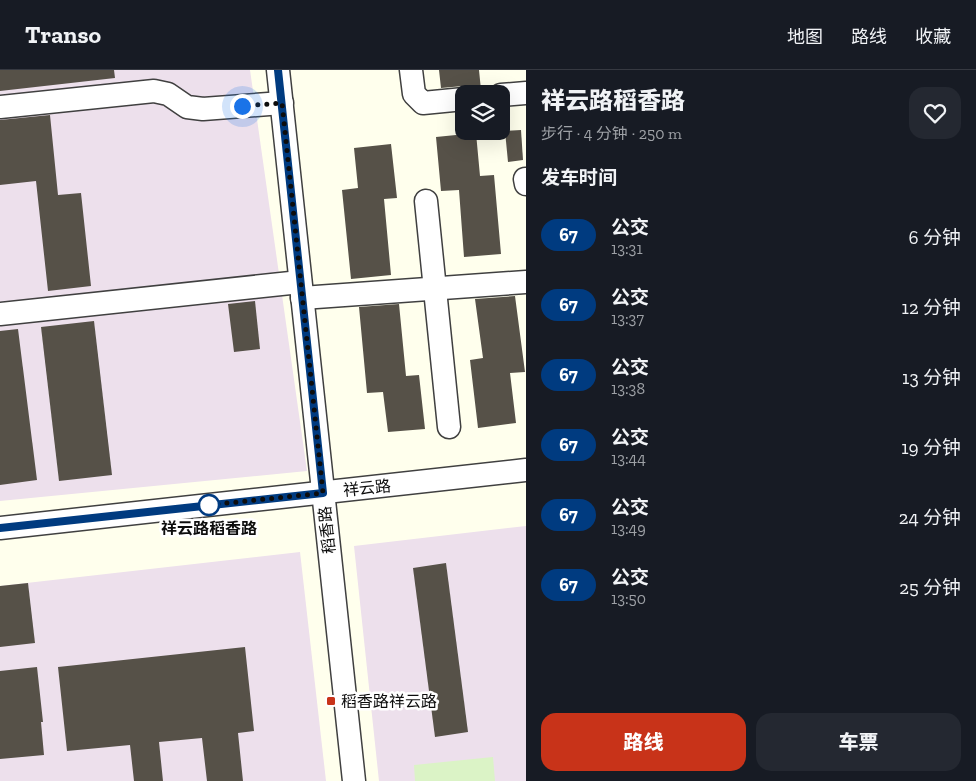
<!DOCTYPE html>
<html lang="zh">
<meta charset="utf-8">
<style>
:root{--surface:#171b24;--page:#242831;--text:#f1f3f6;--muted:#9ea1a6;--line:#363941;--accent:#c83319}
body{margin:0;font-family:"Zilla Slab","Noto Sans SC",serif;background:var(--page);color:var(--text);height:100vh;display:flex;flex-direction:column;font-size:19px;white-space:nowrap}
*{box-sizing:border-box;margin:0}
p{font-size:16px;color:var(--muted)}
.icon{flex:none;width:28px;height:28px;fill:none;stroke:currentColor;stroke-width:2;stroke-linecap:round;stroke-linejoin:round}
.map{position:relative;flex:1;overflow:hidden}
.side{display:flex;flex-direction:column;background:var(--surface);width:450px}
.side>*{flex:none}
.badge{padding:0 10px;border-radius:16px;font-size:18px;line-height:32px}
.fabs{position:absolute;left:455px;top:15px;display:grid;gap:10px}
.fabs a{display:grid;place-items:center;width:55px;height:55px;border-radius:10px;background:var(--surface);box-shadow:0 5px 20px #0002;font-size:25px}
.you{position:absolute;width:25px;height:25px;margin:-12px;border:4px solid #fff;border-radius:50%;background:#1a73e8;box-shadow:0 0 0 8px #1a73e833}
.map>.badge{position:absolute;translate:-50% -50%;box-shadow:0 0 0 2px #fff}
h2{padding:0 15px;font-size:19px;line-height:45px}
.round{display:grid;place-items:center;flex:none;width:52px;height:52px;border-radius:15px;background:var(--page)}
.head{display:flex;align-items:center;justify-content:space-between;height:85px;padding:0 15px}
h1{font-size:24px;font-weight:800;line-height:38px}
.cta{display:flex;gap:10px;margin-top:auto;padding:10px 15px}
.cta a{flex:1;height:58px;border-radius:15px;background:var(--accent);color:#fff;font-size:20px;font-weight:800;line-height:58px;text-align:center}
.cta a+a{background:var(--page);color:var(--text)}
ul{padding:0;list-style:none}
li{display:flex;align-items:center;gap:15px;height:70px;padding:0 15px}
li div{flex:1}
li b{display:block;font-size:19px}
li em{font-style:normal}
li .badge{min-width:55px;font-weight:700;text-align:center}
header{display:flex;align-items:center;gap:30px;box-sizing:border-box;height:70px;padding:0 25px;background:var(--surface);border-bottom:1px solid var(--line)}
header strong{font-size:24px}
nav{display:flex;gap:28px;margin-inline-start:auto;font-size:18px}
main{display:flex;flex:1;min-height:0}
.map>svg:first-child{display:block}
.industrial{fill:#ede0ec}
.pitch{fill:#dbf3c6}
.building{fill:#565148}
.lines{fill:none;stroke-linecap:round;stroke-linejoin:round}
.minor-casing{stroke:#404040;stroke-width:25}
.minor{stroke:#fff;stroke-width:22}
.line-casing{stroke:#fff;stroke-width:11}
.line{stroke:#003b80;stroke-width:8}
.walk{stroke:#0d0d0d;stroke-width:5;stroke-dasharray:0 9}
.stop-dot{fill:#fff;stroke:#003b80;stroke-width:2.5}
.poi-dot{fill:#c83319;stroke:#fff;stroke-width:2}
.labels{text-anchor:middle;dominant-baseline:central;stroke-width:5;stroke-linejoin:round;paint-order:stroke}
.street-label{font-size:16px;fill:#0d0d0d;stroke:#fff}
.stop-label{font-size:16px;font-weight:bold;fill:#0d0d0d;stroke:#fff}
.poi-label{font-size:16px;fill:#0d0d0d;stroke:#fff;text-anchor:start}
</style>
<header>
<strong>Transo</strong>
<nav><a>地图</a><a>路线</a><a>收藏</a></nav>
</header>
<main>
<div class="map">
<svg width="526" height="711" viewBox="0 0 526 711">
<rect width="100%" height="100%" fill="#ffffed"/>
<!-- industrial -->
<g class="industrial">
<polygon points="0,0 250,0 307,401 0,431"/>
<polygon points="526,456 526,711 379,711 354,476"/>
<polygon points="300,482 326,711 0,711 0,516"/>
</g>
<!-- pitch -->
<polygon class="pitch" points="493,687 495,711 415,711 414,695"/>
<!-- building -->
<g class="building">
<polygon points="0,0 114,0 115,8 0,21"/>
<polygon points="439,0 479,0 481,20 474,21 469,17 463,16 441,18"/>
<polygon points="50,45 58,125 81,123 91,216 48,221 36,111 0,115 0,50"/>
<polygon points="521,60 523,90 508,92 505,61"/>
<polygon points="476,63 480,106 494,105 501,184 464,187 459,120 441,121 436,67"/>
<polygon points="391,74 397,128 384,129 391,205 351,209 342,120 358,118 354,78"/>
<polygon points="515,226 525,302 510,303 516,353 478,358 470,290 483,288 475,229"/>
<polygon points="255,231 260,279 234,282 228,234"/>
<polygon points="399,234 406,306 419,305 425,359 388,362 383,322 367,323 359,237"/>
<polygon points="94,251 112,405 59,411 41,257"/>
<polygon points="18,259 37,410 0,415 0,261"/>
<polygon points="446,493 468,662 435,667 413,498"/>
<polygon points="28,513 35,573 0,577 0,516"/>
<polygon points="245,577 254,661 238,663 243,711 207,711 202,668 159,672 163,711 134,711 130,675 67,681 58,597"/>
<polygon points="37,597 43,652 41,652 44,685 0,689 0,601"/>
</g>
<g class="lines">
<defs>
<g id="minor">
<polyline points="278,0 354,711"/>
<polyline points="411,0 414,24 423,33 464,29"/>
<polyline points="501,25 526,23"/>
<polyline points="0,37 154,21 168,24 187,37 203,39 282,33"/>
<polyline points="525,109 526,114"/>
<polyline points="426,131 449,357"/>
<polyline points="302,228 526,212"/>
<polyline points="0,244 300,212"/>
<polyline points="0,458 526,400"/>
</g>
</defs>
<!-- minor casing -->
<use href="#minor" class="minor-casing"/>
<!-- minor -->
<use href="#minor" class="minor"/>
</g>
<g class="lines">
<defs>
<polyline id="line" points="0,458 323,423 278,0"/>
</defs>
<!-- line casing -->
<use href="#line" class="line-casing"/>
<!-- line -->
<use href="#line" class="line"/>
<!-- walk -->
<polyline class="walk" points="209,435 323,423 282,33 242,36"/>
</g>
<!-- markers -->
<circle class="stop-dot" cx="209" cy="435" r="10"/>
<rect class="poi-dot" x="326" y="626" width="10" height="10" rx="2.5"/>
<g class="labels">
<!-- street labels -->
<g class="street-label">
<text transform="translate(367 418) rotate(-6)">祥云路</text>
<text transform="translate(327 460) rotate(-96)">稻香路</text>
</g>
<!-- stop labels -->
<g class="stop-label">
<text x="209" y="458">祥云路稻香路</text>
</g>
<!-- poi labels -->
<g class="poi-label">
<text x="341" y="631">稻香路祥云路</text>
</g>
</g>
</svg>
<div class="fabs">
<a><svg class="icon" aria-label="layers" viewBox="0 0 24 24"><path d="M12 4l9 5-9 5-9-5zM3 14l9 5 9-5"/></svg></a>
</div>
<div class="you" style="left:242px;top:36px"></div>
</div>
<section class="side">
<div class="head"><div><h1>祥云路稻香路</h1><p>步行 · 4 分钟 · 250 m</p></div><a class="round"><svg class="icon" aria-label="heart" viewBox="0 0 24 24"><path d="M12 20l-8-8c-3-5 5-10 8-4 3-6 11-1 8 4z"/></svg></a></div>
<h2>发车时间</h2>
<ul>
<li><span class="badge" style="background:#003b80;color:#fff">67</span><div><b>公交</b><p>13:31</p></div><em>6 分钟</em></li>
<li><span class="badge" style="background:#003b80;color:#fff">67</span><div><b>公交</b><p>13:37</p></div><em>12 分钟</em></li>
<li><span class="badge" style="background:#003b80;color:#fff">67</span><div><b>公交</b><p>13:38</p></div><em>13 分钟</em></li>
<li><span class="badge" style="background:#003b80;color:#fff">67</span><div><b>公交</b><p>13:44</p></div><em>19 分钟</em></li>
<li><span class="badge" style="background:#003b80;color:#fff">67</span><div><b>公交</b><p>13:49</p></div><em>24 分钟</em></li>
<li><span class="badge" style="background:#003b80;color:#fff">67</span><div><b>公交</b><p>13:50</p></div><em>25 分钟</em></li>
</ul>
<div class="cta"><a>路线</a><a>车票</a></div>
</section>
</main>
